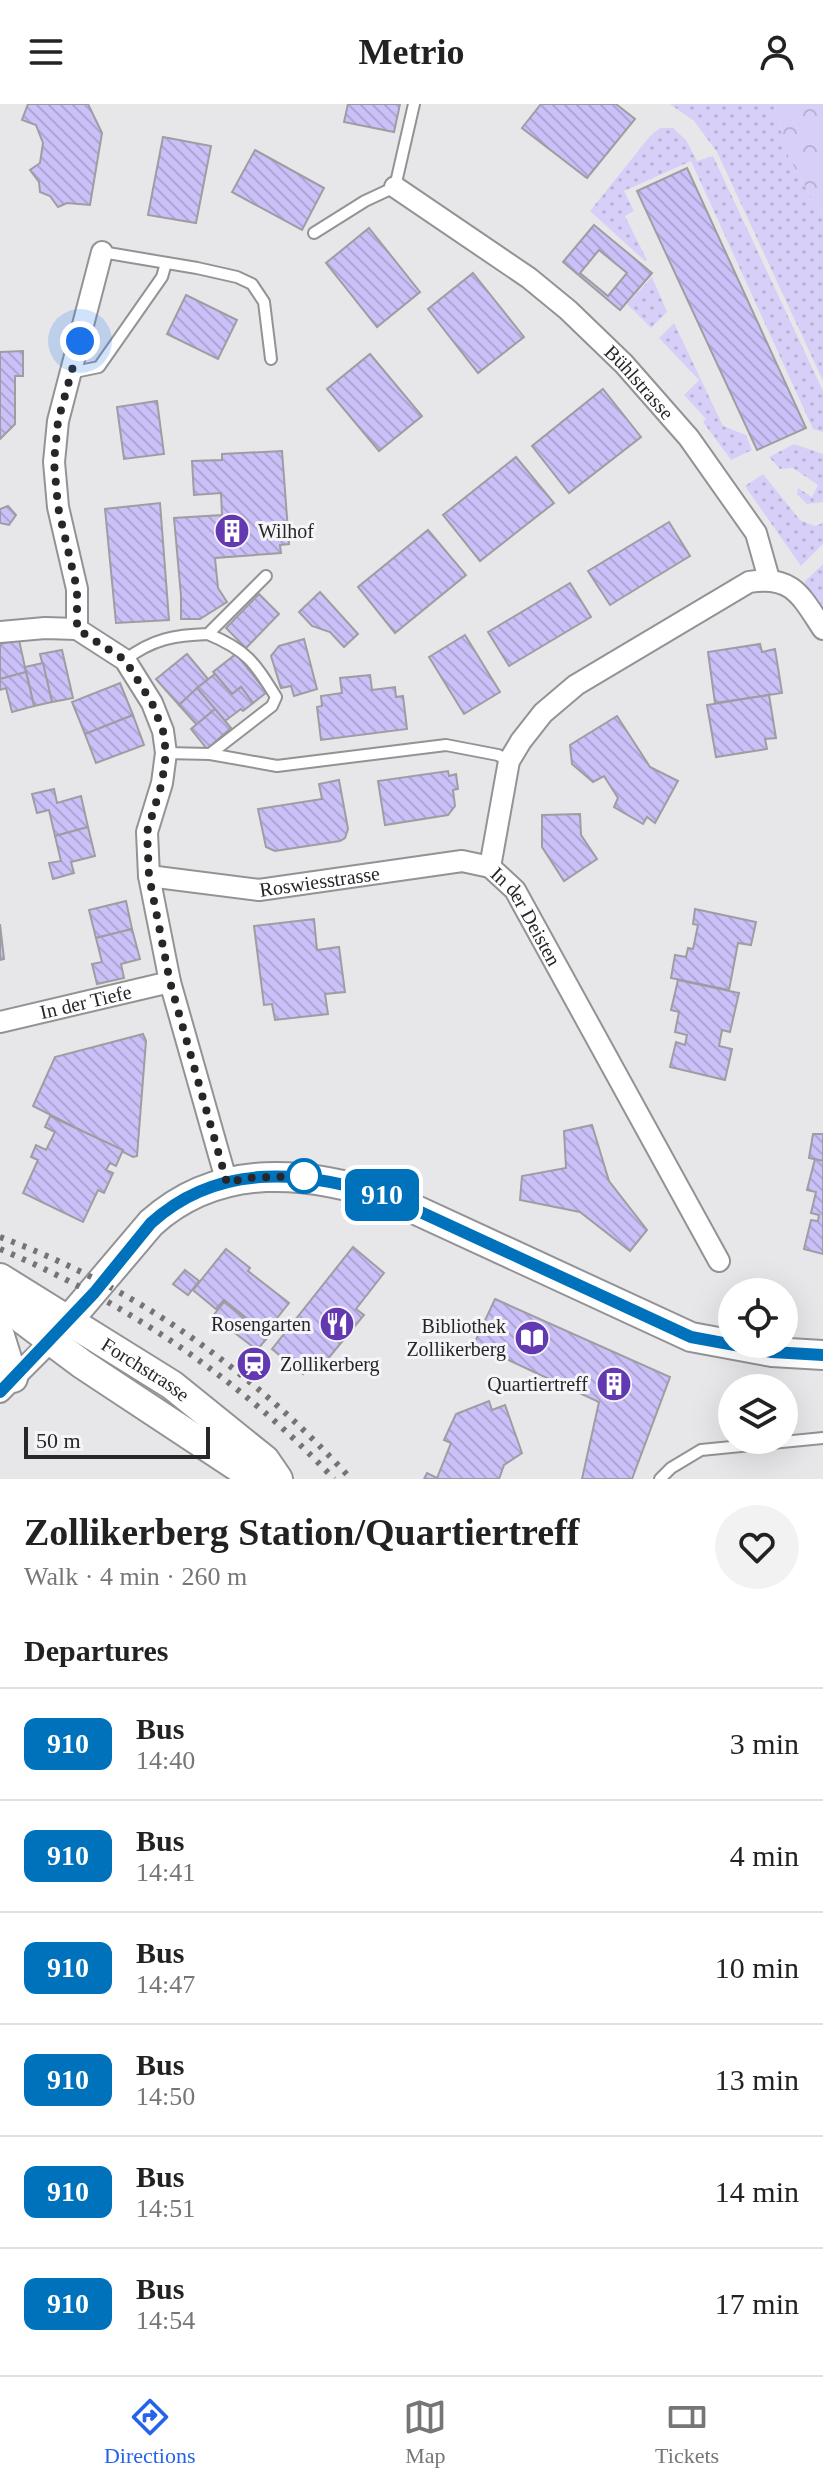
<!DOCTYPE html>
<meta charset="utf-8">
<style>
:root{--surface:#fff;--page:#f2f2f2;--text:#222;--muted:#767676;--line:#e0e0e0;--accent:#2563eb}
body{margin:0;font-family:Georgia,serif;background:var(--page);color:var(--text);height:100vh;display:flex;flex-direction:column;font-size:30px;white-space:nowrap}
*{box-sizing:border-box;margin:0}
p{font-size:26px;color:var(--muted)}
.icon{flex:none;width:44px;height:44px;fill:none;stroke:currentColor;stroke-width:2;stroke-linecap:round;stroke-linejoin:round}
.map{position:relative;height:1375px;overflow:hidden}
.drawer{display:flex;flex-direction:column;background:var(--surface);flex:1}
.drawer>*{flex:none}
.badge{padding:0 16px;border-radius:12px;font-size:28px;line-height:52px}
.controls{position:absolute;left:718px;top:1174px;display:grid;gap:16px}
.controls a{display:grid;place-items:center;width:80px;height:80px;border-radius:50%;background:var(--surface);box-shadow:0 8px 32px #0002;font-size:40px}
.scale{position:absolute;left:24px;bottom:20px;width:186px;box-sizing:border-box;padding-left:8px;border:4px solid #272628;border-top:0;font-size:22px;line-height:28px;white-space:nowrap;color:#272628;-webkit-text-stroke:6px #f5f4f8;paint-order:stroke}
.you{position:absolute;width:40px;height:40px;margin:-20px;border:6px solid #fff;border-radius:50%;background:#1a73e8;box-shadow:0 0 0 12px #1a73e833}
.map>.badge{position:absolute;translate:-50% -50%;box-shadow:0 0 0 4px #fff}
h2{padding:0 24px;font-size:30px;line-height:72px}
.round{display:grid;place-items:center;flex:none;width:84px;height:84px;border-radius:42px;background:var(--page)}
.headline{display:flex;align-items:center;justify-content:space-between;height:136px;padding:0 24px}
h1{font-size:38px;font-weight:800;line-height:60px}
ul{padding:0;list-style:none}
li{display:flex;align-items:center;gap:24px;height:112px;padding:0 24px;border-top:2px solid var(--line)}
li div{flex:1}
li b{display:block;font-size:30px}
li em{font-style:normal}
li .badge{min-width:88px;font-weight:700;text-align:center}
header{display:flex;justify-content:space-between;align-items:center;height:104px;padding:0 24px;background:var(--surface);font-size:36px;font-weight:800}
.menu{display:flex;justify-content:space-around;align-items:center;height:112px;border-top:2px solid var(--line);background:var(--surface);font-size:22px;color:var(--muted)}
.menu a{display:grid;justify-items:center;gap:4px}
.menu .selected{color:var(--accent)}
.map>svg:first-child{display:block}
.grass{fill:url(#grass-dots)}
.forest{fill:url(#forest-crowns)}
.building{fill:url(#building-back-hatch);stroke:#9e9da1;stroke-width:2;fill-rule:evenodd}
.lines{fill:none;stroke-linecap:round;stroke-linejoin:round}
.lane-casing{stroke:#939396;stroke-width:14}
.street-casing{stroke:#939396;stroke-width:24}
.secondary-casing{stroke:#939396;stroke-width:32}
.lane{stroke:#fff;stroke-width:10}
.street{stroke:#fff;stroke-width:20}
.secondary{stroke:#fff;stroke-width:28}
.rail{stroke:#747376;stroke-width:6;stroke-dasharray:4 8;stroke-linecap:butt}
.line-casing{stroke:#fff;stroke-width:18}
.line{stroke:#0072bc;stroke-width:12}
.walk{stroke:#272628;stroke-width:8;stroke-dasharray:0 14.4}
.stop-dot{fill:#fff;stroke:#0072bc;stroke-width:4}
.labels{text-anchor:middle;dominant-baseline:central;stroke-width:6;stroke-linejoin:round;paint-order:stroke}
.street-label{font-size:20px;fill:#272628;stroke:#f5f4f8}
.poi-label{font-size:20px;fill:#272628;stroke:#f5f4f8;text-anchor:end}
</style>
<header><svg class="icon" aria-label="menu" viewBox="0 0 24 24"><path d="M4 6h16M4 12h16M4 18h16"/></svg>Metrio<svg class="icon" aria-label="person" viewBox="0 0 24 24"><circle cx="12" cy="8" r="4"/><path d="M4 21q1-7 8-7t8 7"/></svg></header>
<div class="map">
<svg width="823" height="1375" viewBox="0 0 823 1375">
<defs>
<pattern id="grass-dots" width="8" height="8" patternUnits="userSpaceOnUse" patternTransform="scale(2)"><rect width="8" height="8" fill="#d7cff8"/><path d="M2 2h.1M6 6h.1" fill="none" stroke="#b9b2d5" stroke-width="1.8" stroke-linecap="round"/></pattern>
<pattern id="forest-crowns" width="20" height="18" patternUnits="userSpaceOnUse" patternTransform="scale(2)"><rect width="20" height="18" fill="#d7cff8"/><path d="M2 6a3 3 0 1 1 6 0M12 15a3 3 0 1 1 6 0" fill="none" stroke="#b9b2d5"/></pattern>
<pattern id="building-back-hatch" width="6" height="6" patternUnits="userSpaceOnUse" patternTransform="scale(2)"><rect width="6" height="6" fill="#cbc0f8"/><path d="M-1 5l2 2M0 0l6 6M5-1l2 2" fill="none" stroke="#aea5d5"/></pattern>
</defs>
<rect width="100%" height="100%" fill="#e7e7ea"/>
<!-- grass -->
<g class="grass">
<polygon points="670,0 774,0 789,54 823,113 823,277 717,48 694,17"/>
<polygon points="660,24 673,24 686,36 697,57 713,52 823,287 823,328 813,325 691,57 624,87 634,107 625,112 647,156 645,157 590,107 650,32"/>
<polygon points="652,173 667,208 651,224 627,200"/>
<polygon points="674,219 723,322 746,331 752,346 731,356 703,318 706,315 684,291 699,276 659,234"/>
<polygon points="794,340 823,350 823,398 807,400 797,390 798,384 812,393 818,381 793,364 780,365 769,353"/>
<polygon points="763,370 800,416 815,422 823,419 823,440 801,462 745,382"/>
<polygon points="823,460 823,502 804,478"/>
</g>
<!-- forest -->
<polygon class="forest" points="774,0 823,0 823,113 789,54"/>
<!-- building -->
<g class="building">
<polygon points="88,0 102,29 90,101 67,99 58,103 50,92 40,88 39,78 30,66 40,59 43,39 36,21 22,16 28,0"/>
<polygon points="348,0 400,0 394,28 344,18"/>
<polygon points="541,0 616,0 635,15 587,74 522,24"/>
<polygon points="163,33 211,42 196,119 148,111"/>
<polygon points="255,46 324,84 302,126 232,88"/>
<polygon points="687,64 806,324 757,346 637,87"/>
<path d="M594 121 652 169 620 206 563 158ZM599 146 627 169 608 192 580 169Z"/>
<polygon points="369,124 420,188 377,223 326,159"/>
<polygon points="473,169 524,233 478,269 428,205"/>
<polygon points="186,191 237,216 218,255 167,230"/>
<polygon points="23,247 23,272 15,272 15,320 0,335 0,248"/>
<polygon points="370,250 422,312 379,347 327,285"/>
<polygon points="603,285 641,333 569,389 532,342"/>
<polygon points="157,297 164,350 124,355 117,303"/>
<polygon points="282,347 289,440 280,441 281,449 215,454 218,484 227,498 200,515 181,515 181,492 174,414 222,411 221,389 194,391 192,357 222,356 222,350"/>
<polygon points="516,353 554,399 480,457 443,411"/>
<polygon points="160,399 169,516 116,519 105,405"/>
<polygon points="8,402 16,411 9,421 0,419 0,405"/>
<polygon points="669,418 690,452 610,501 588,467"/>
<polygon points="428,426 466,471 395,529 358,483"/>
<polygon points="570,479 591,513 509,562 488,528"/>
<polygon points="320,488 358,530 344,543 330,528 312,522 299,508"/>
<polygon points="259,490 279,510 246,544 226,524"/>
<polygon points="465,531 500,588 464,610 429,553"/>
<polygon points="304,535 317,585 294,592 291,582 281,584 271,552 279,542"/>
<polygon points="19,536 26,568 0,575 0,540"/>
<polygon points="760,540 762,548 775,545 782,589 715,599 708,548"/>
<polygon points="62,546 73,594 52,598 40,550"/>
<polygon points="187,550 208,575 179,601 156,575"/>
<polygon points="236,550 267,588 253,599 241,583 232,590 213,568"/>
<polygon points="43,559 52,598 34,602 25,563"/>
<polygon points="26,568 34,602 12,608 6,584 0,586 0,575"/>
<polygon points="215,570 232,590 241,583 253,599 243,607 241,605 225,617 197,584"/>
<polygon points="370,571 372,586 395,583 396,593 403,592 407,625 321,636 317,603 322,602 321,592 342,589 340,574"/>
<polygon points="120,579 133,611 85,630 72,598"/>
<polygon points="197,584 215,605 197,621 179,601"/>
<polygon points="769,591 776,634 765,635 767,645 716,653 707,601"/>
<polygon points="215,605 231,624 207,645 191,625"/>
<polygon points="133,611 144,641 96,659 85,630"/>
<polygon points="617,612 650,663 678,677 655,719 647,713 643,720 614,703 618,694 604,672 593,678 572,660 570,641"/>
<polygon points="448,667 449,672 456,670 458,685 453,686 455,702 448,711 385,721 378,677"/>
<polygon points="339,676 348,725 345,734 340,737 275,747 266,743 258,705 322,695 319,680"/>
<polygon points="54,685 57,699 81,692 88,723 55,732 49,706 37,709 32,690"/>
<polygon points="580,710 581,731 597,755 564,777 542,743 542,711"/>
<polygon points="88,723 95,752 71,758 74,769 53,775 49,759 61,757 55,732"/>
<polygon points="126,797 132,825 96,834 89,806"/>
<polygon points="695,805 756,818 751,841 738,839 729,886 671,874 675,851 686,853 688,844 693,845 698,821 693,820"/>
<polygon points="314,815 317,846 339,843 345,888 325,890 328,910 275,916 272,900 264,901 254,822"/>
<polygon points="0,820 4,855 0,856"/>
<polygon points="132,825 140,855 121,860 124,874 97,880 92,860 102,858 96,834"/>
<polygon points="678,876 739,889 730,928 722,926 719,942 732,945 725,976 670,963 676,938 685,941 687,931 675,928 679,908 671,906"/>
<polygon points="143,930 146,937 137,1052 133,1053 33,1002 55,953"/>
<polygon points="50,1012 123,1046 116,1062 110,1059 106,1066 113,1069 104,1089 98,1086 83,1118 23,1089 38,1056 31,1053 36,1041 46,1046 55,1028 45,1023"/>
<polygon points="592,1021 609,1077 647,1126 630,1147 580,1108 520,1096 522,1072 566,1064 564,1027"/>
<polygon points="813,1030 823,1030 823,1057 809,1054"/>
<polygon points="815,1055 823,1057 823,1150 804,1145 811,1116 818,1117 819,1111 811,1109 816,1088 807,1086"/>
<polygon points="353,1143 384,1169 356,1205 364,1211 322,1262 315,1256 303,1270 272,1245"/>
<polygon points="226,1145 250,1164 248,1167 289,1199 265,1229 224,1196 216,1205 193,1186"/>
<polygon points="185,1166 199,1177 188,1191 173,1180"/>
<polygon points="495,1195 670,1273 632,1375 582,1375 599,1298 474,1240"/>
<polygon points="224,1198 268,1233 257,1246 213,1212"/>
<polygon points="489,1297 492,1306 505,1301 522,1349 504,1361 499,1375 424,1375 427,1369 437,1374 451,1339 444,1336 456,1310"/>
</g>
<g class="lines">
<defs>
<g id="lane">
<polyline points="314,129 365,97 395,83 414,0"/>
<polyline points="102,148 197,164 237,173 252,180 264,198 271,255"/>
<polyline points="70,269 99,263 162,173 166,159"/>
<path d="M208 530C247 546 255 559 276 593L272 602 210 650"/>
<path d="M125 556C152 535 175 531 208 530L266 472"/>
<polyline points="166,649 210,650 277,662 446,641 498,651 509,657"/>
<polyline points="660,1375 671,1364 701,1346 823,1334"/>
</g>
<g id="street">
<path id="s1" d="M395 83 529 174 568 206 624 260 689 334 756 429 769 475"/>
<polyline points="77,525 125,556 152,599 163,627 166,649 162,679 147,728 149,772 170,878 227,1079"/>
<polyline points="77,525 77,485 58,403 54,358 58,317 102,148"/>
<polyline points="0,528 45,524 77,525"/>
<path d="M490 763 509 657 521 637 543 609 576 581 749 478C793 471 801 492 823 525"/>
<path id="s2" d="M490 763 515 786 719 1157"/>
<path id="s3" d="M149 772 259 786 462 757 490 763"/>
<path id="s4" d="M0 918 170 878"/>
<polyline points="0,1288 51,1237"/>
</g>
<g id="secondary">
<path id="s5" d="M0 1174 172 1281 265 1356 278 1375"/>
<polyline points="0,1202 18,1212 82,1260 256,1375"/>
<polyline points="0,1232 13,1274"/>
<path d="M51 1237 151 1119C220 1057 308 1067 390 1094L691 1233 772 1248 823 1251"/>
</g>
</defs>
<!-- lane casing -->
<use href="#lane" class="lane-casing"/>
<!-- street casing -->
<use href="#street" class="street-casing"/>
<!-- secondary casing -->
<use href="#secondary" class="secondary-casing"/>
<!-- lane -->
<use href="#lane" class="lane"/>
<!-- street -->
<use href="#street" class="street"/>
<!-- secondary -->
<use href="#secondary" class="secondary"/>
<!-- rail -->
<g class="rail">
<path d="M0 1133C136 1183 254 1268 351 1375"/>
<path d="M0 1145C127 1199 239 1274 334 1375"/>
</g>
</g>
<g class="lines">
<defs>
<path id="line" d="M0 1288 94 1189 151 1119C220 1056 309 1067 390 1094L691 1233 772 1248 823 1251"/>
</defs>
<!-- line casing -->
<use href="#line" class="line-casing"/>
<!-- line -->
<use href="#line" class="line"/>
<!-- walk -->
<polyline class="walk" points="80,237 58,317 54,358 58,403 77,485 77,525 125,556 152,599 163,627 166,649 162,679 147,728 149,772 170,878 227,1079 247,1074 304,1072"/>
</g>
<!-- icons -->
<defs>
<symbol id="building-disc" viewBox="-11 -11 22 22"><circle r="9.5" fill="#6239b1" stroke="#f5f4f8"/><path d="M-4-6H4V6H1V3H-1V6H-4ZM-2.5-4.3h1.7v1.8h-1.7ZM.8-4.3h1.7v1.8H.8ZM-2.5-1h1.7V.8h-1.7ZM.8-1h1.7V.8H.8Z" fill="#fff"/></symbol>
<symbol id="restaurant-disc" viewBox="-11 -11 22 22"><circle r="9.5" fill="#6239b1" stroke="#f5f4f8"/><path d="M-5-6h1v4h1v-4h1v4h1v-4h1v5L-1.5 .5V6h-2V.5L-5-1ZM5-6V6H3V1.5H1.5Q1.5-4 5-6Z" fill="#fff"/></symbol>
<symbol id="library-disc" viewBox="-11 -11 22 22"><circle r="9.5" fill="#6239b1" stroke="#f5f4f8"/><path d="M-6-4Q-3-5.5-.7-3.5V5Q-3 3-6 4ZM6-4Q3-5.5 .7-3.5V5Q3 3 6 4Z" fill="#fff"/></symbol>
<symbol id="station-disc" viewBox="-11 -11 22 22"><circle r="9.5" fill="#6239b1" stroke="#f5f4f8"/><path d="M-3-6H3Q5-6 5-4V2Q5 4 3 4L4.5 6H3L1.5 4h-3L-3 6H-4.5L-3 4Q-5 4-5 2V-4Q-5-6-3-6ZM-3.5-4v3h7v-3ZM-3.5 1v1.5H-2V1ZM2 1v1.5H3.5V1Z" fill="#fff"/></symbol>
</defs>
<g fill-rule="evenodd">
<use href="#building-disc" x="212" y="407" width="40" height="40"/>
<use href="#restaurant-disc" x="317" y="1200" width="40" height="40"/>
<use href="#library-disc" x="512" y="1214" width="40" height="40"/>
<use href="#station-disc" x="234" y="1240" width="40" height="40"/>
<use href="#building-disc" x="594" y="1260" width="40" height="40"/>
</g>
<!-- markers -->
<circle class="stop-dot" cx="304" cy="1072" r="16"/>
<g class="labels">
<!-- street labels -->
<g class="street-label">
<text stroke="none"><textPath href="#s1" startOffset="314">Bühlstrasse</textPath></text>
<text stroke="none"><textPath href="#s3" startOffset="172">Roswiesstrasse</textPath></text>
<text stroke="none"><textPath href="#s2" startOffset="62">In der Deisten</textPath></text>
<text stroke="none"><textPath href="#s4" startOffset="88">In der Tiefe</textPath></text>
<text stroke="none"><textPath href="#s5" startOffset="172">Forchstrasse</textPath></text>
</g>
<!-- poi labels -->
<g class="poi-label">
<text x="258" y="427" text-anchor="start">Wilhof</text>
<text x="311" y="1220">Rosengarten</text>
<text x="506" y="1222">Bibliothek<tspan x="506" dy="23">Zollikerberg</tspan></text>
<text x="280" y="1260" text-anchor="start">Zollikerberg</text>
<text x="588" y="1280">Quartiertreff</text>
</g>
</g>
</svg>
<div class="controls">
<a><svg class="icon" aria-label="locate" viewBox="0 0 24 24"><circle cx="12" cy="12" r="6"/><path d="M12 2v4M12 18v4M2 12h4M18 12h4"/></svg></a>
<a><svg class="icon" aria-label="layers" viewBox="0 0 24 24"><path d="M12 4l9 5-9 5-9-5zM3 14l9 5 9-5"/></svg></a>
</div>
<div class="scale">50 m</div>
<div class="you" style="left:80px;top:237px"></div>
<b class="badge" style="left:382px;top:1091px;background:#0072bc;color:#fff">910</b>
</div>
<section class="drawer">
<div class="headline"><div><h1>Zollikerberg Station/Quartiertreff</h1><p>Walk · 4 min · 260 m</p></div><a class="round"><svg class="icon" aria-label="heart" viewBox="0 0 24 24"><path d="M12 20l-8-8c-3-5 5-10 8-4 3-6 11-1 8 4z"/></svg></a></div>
<h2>Departures</h2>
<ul>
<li><span class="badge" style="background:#0072bc;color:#fff">910</span><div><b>Bus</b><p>14:40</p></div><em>3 min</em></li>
<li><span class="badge" style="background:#0072bc;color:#fff">910</span><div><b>Bus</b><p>14:41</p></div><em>4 min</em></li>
<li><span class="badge" style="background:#0072bc;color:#fff">910</span><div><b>Bus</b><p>14:47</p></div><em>10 min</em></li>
<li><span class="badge" style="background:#0072bc;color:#fff">910</span><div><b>Bus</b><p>14:50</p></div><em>13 min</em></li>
<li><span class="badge" style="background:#0072bc;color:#fff">910</span><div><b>Bus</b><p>14:51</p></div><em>14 min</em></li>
<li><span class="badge" style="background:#0072bc;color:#fff">910</span><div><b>Bus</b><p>14:54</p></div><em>17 min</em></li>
</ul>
</section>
<nav class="menu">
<a class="selected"><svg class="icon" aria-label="directions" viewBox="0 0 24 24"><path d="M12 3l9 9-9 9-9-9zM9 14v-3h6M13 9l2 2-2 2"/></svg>Directions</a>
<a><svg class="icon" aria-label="map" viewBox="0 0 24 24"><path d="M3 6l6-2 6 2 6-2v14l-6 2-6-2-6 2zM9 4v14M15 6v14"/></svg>Map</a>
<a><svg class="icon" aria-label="tickets" viewBox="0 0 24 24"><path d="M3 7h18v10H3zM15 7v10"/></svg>Tickets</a>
</nav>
